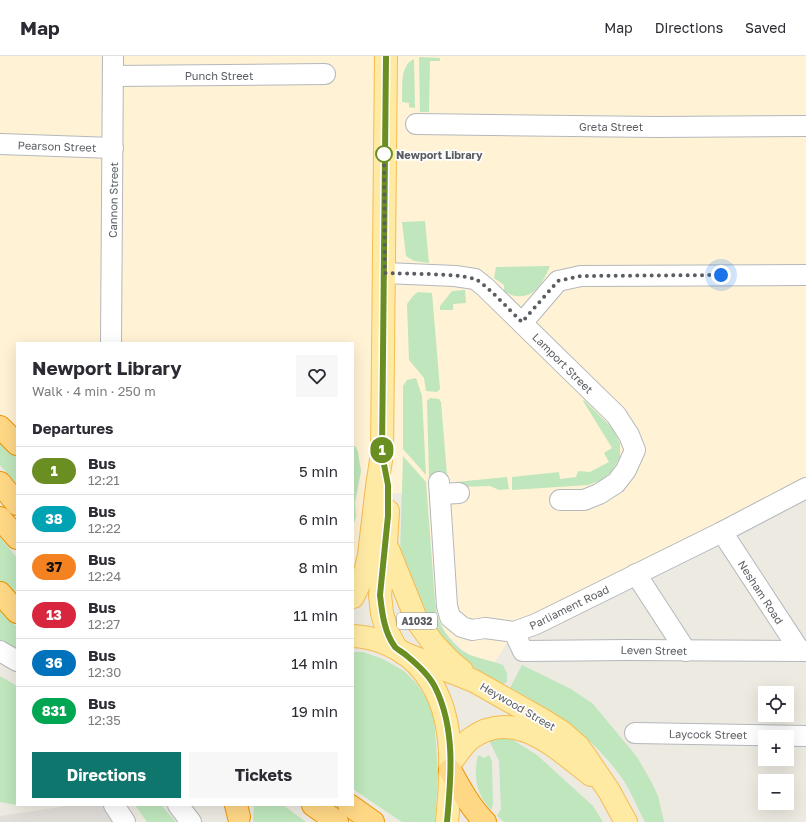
<!DOCTYPE html>
<meta charset="utf-8">
<style>
:root{--surface:#fff;--page:#f7f7f7;--text:#2b2b33;--muted:#7c7c81;--line:#e1e1e2;--accent:#0f766e}
body{margin:0;font-family:"Golos Text",sans-serif;background:var(--page);color:var(--text);height:100vh;display:flex;flex-direction:column;font-size:15px;white-space:nowrap}
*{box-sizing:border-box;margin:0}
p{font-size:13px;color:var(--muted)}
.icon{flex:none;width:22px;height:22px;fill:none;stroke:currentColor;stroke-width:2;stroke-linecap:round;stroke-linejoin:round}
.map{position:relative;flex:1;overflow:hidden}
.panel{position:absolute;left:16px;top:286px;width:338px;height:464px;display:flex;flex-direction:column;background:var(--surface);border-radius:0px;box-shadow:0 4px 16px #0002}
.panel>*{flex:none}
.badge{padding:0 8px;border-radius:13px;font-size:14px;line-height:26px}
.fabs{position:absolute;left:758px;top:630px;display:grid;gap:8px}
.fabs a{display:grid;place-items:center;width:36px;height:36px;border-radius:0px;background:var(--surface);box-shadow:0 4px 16px #0002;font-size:20px}
.you{position:absolute;width:20px;height:20px;margin:-10px;border:3px solid #fff;border-radius:50%;background:#1a73e8;box-shadow:0 0 0 6px #1a73e833}
.map>.badge{position:absolute;translate:-50% -50%;box-shadow:0 0 0 2px #fff}
h2{padding:0 16px;font-size:15px;line-height:36px}
.round{display:grid;place-items:center;flex:none;width:42px;height:42px;border-radius:0px;background:var(--page)}
.head{display:flex;align-items:center;justify-content:space-between;height:68px;padding:0 16px}
h1{font-size:19px;font-weight:700;line-height:30px}
.cta{display:flex;gap:8px;margin-top:auto;padding:8px 16px}
.cta a{flex:1;height:46px;border-radius:0px;background:var(--accent);color:#fff;font-size:16px;font-weight:700;line-height:46px;text-align:center}
.cta a+a{background:var(--page);color:var(--text)}
ul{padding:0;list-style:none}
li{display:flex;align-items:center;gap:12px;height:48px;padding:0 16px;border-top:1px solid var(--line)}
li div{flex:1}
li b{display:block;font-size:15px}
li em{font-style:normal}
li .badge{min-width:44px;font-weight:700;text-align:center}
header{display:flex;align-items:center;gap:24px;box-sizing:border-box;height:56px;padding:0 20px;background:var(--surface);border-bottom:1px solid var(--line)}
header strong{font-size:19px}
nav{display:flex;gap:22px;margin-inline-start:auto;font-size:14px}
.map>svg:first-child{display:block}
.commercial{fill:#fff2d5}
.industrial{fill:#e1ddd9}
.green{fill:#bfe6bc}
.lines{fill:none;stroke-linecap:round;stroke-linejoin:round}
.minor-casing{stroke:#b4b8bc;stroke-width:22}
.major-casing{stroke:#f6bc51;stroke-width:24}
.highway-casing{stroke:#ee9300;stroke-width:24}
.minor{stroke:#fff;stroke-width:20}
.major{stroke:#ffeaa4;stroke-width:22}
.highway{stroke:#ffd886;stroke-width:22}
.line-casing{stroke:#fff;stroke-width:9}
.line{stroke:#6b8e23;stroke-width:6}
.walk{stroke:#5a5e63;stroke-width:4;stroke-dasharray:0 7.2}
.stop-dot{fill:#fff;stroke:#6b8e23;stroke-width:2}
.labels{text-anchor:middle;dominant-baseline:central;stroke-width:3.5;stroke-linejoin:round;paint-order:stroke}
.shield{fill:#fff;stroke:#8c8e92;stroke-width:1}
.shield-label{font-size:10px;font-weight:bold;fill:#5a5e63}
.street-label{font-size:11px;fill:#5a5e63;stroke:#fff}
.stop-label{font-size:11px;font-weight:bold;fill:#5a5e63;stroke:#fff;text-anchor:start}
</style>
<header>
<strong>Map</strong>
<nav><a>Map</a><a>Directions</a><a>Saved</a></nav>
</header>
<div class="map">
<svg width="806" height="766" viewBox="0 0 806 766">
<rect width="100%" height="100%" fill="#edeae1"/>
<!-- commercial -->
<polygon class="commercial" points="0,0 806,0 806,432 514,576 495,606 473,600 463,595 445,576 438,563 435,546 427,438 383,437 353,527 353,287 17,287 17,375 0,357"/>
<!-- industrial -->
<polygon class="industrial" points="74,749 103,749 114,766 0,766 0,760"/>
<!-- green -->
<g class="green">
<polygon points="419,1 440,2 440,5 430,5 429,56 420,56"/>
<path d="M414 3 415 52 409 51V47L402 46C403 32 399 10 414 3Z"/>
<polygon points="425,165 429,207 414,205 406,200 402,166"/>
<path d="M550 210C544 224 535 243 516 240 512 240 508 237 504 235V229L494 222 496 211Z"/>
<polygon points="465,234 466,247 453,248 453,254 440,254 440,250 452,235"/>
<polygon points="418,236 432,237 440,333 437,336 426,335 424,322 409,304 407,248 413,240"/>
<polygon points="416,322 422,340 426,419 403,393 403,330 407,324"/>
<polygon points="430,342 439,343 441,346 447,419 429,421 427,345"/>
<polygon points="584,344 613,373 620,387 620,401 612,415 602,424 588,429 512,434 512,421 559,416 560,423 576,421 578,415 590,416 609,406 604,397 612,392 583,345"/>
<polygon points="0,381 17,398 17,429 0,409"/>
<polygon points="353,389 356,391 358,396 361,415 355,447 356,461 353,470"/>
<path d="M403 400 426 426 435 546C436 552 436 559 439 565 445 579 458 595 473 600 483 604 493 605 503 609L507 618V626L502 629 468 608 455 597 425 564 400 501Z"/>
<polygon points="507,421 509,433 499,434 490,430 455,431 456,426"/>
<polygon points="0,481 17,502 17,548 0,526"/>
<polygon points="0,553 17,571 17,595 0,587"/>
<polygon points="353,596 363,596 383,603 404,615 417,628 428,645 434,661 438,718 435,766 402,766 353,733"/>
<path d="M522 609 571 633 593 648 637 701 652 727 658 740 664 766H645C638 753 632 738 624 725 594 681 556 657 510 632Z"/>
<polygon points="0,620 17,630 17,749 0,746"/>
<polygon points="500,681 513,684 537,699 593,750 603,766 504,766 497,760 501,753 499,705 489,684"/>
<path d="M478 699 484 702 489 699 492 705 493 749 491 754C476 738 473 720 478 699Z"/>
<polygon points="135,749 161,749 176,766 147,766"/>
<polygon points="254,749 283,749 306,766 253,766"/>
</g>
<g class="lines">
<defs>
<g id="minor">
<polyline points="113,20 325,18"/>
<polyline points="416,68 656,71 806,70"/>
<polyline points="0,88 113,92"/>
<polyline points="385,217 455,220 475,223 485,231 616,359 629,379 635,394 626,414 616,427 599,438 584,444 560,444"/>
<polyline points="522,267 558,225 581,220 806,219"/>
<polyline points="111,287 113,0"/>
<polyline points="439,426 447,550 450,561 462,571 472,574 485,572 514,576 536,568 722,476 806,432"/>
<polyline points="440,438 459,437"/>
<polyline points="722,476 800,595"/>
<polyline points="636,518 686,595"/>
<polyline points="514,576 523,595 628,594 806,595"/>
<polyline points="0,595 17,605"/>
<polyline points="635,677 806,680"/>
<polyline points="114,749 125,766"/>
<polyline points="178,749 191,766"/>
</g>
<g id="major">
<polyline points="388,455 386,488 380,539 382,557 387,575 396,592"/>
<polyline points="388,493 417,565 433,587 448,603 462,615"/>
<polyline points="353,541 365,516 369,499 377,430 382,398 386,0"/>
<path d="M353 580C373 581 393 589 409 601 458 641 452 710 447 766"/>
<polyline points="403,597 474,625 543,664 562,676 578,690 586,701 609,735 626,766"/>
<path d="M450 707C457 699 462 690 470 683 514 650 556 692 591 719"/>
</g>
<g id="highway">
<polyline points="0,371 17,388"/>
<polyline points="0,427 17,448"/>
<polyline points="0,462 17,482"/>
<polyline points="0,537 17,556"/>
<path d="M450 714C460 732 470 751 485 766"/>
<polyline points="236,749 239,761"/>
<polyline points="313,749 337,766"/>
<polyline points="349,749 373,766"/>
</g>
</defs>
<!-- minor casing -->
<use href="#minor" class="minor-casing"/>
<!-- major casing -->
<use href="#major" class="major-casing"/>
<!-- highway casing -->
<use href="#highway" class="highway-casing"/>
<!-- minor -->
<use href="#minor" class="minor"/>
<!-- major -->
<use href="#major" class="major"/>
<!-- highway -->
<use href="#highway" class="highway"/>
</g>
<g class="lines">
<defs>
<path id="line" d="M386 0 382 398 388 429V460L380 539C382 556 384 576 395 591 398 594 404 597 407 600 418 609 429 619 435 631 456 673 451 722 447 766"/>
</defs>
<!-- line casing -->
<use href="#line" class="line-casing"/>
<!-- line -->
<use href="#line" class="line"/>
<!-- walk -->
<path class="walk" d="M384 98V93L385 217C403 218 464 217 477 224 492 234 509 254 522 266L558 225 581 220 721 219"/>
</g>
<!-- markers -->
<circle class="stop-dot" cx="384" cy="98" r="8"/>
<g class="labels">
<!-- shield labels -->
<rect class="shield" x="397" y="557" width="40" height="16" rx="3"/>
<g class="shield-label">
<text x="417" y="565">A1032</text>
</g>
<!-- street labels -->
<g class="street-label">
<text x="219" y="19">Punch Street</text>
<text x="611" y="70">Greta Street</text>
<text transform="translate(57 90) rotate(2)">Pearson Street</text>
<text transform="translate(113 144) rotate(-89)">Cannon Street</text>
<text transform="translate(563 307) rotate(45)">Lamport Street</text>
<text transform="translate(761 536) rotate(57)">Nesham Road</text>
<text transform="translate(569 551) rotate(-26)">Parliament Road</text>
<text transform="translate(654 594) rotate(1)">Leven Street</text>
<text transform="translate(518 650) rotate(30)">Heywood Street</text>
<text transform="translate(708 678) rotate(1)">Laycock Street</text>
</g>
<!-- stop labels -->
<g class="stop-label">
<text x="396" y="98">Newport Library</text>
</g>
</g>
</svg>
<div class="fabs">
<a><svg class="icon" aria-label="locate" viewBox="0 0 24 24"><circle cx="12" cy="12" r="6"/><path d="M12 2v4M12 18v4M2 12h4M18 12h4"/></svg></a>
<a>+</a>
<a>−</a>
</div>
<div class="you" style="left:721px;top:219px"></div>
<b class="badge" style="left:382px;top:394px;background:#6b8e23;color:#fff">1</b>
<section class="panel">
<div class="head"><div><h1>Newport Library</h1><p>Walk · 4 min · 250 m</p></div><a class="round"><svg class="icon" aria-label="heart" viewBox="0 0 24 24"><path d="M12 20l-8-8c-3-5 5-10 8-4 3-6 11-1 8 4z"/></svg></a></div>
<h2>Departures</h2>
<ul>
<li><span class="badge" style="background:#6b8e23;color:#fff">1</span><div><b>Bus</b><p>12:21</p></div><em>5 min</em></li>
<li><span class="badge" style="background:#00a3b4;color:#fff">38</span><div><b>Bus</b><p>12:22</p></div><em>6 min</em></li>
<li><span class="badge" style="background:#f58220;color:#111">37</span><div><b>Bus</b><p>12:24</p></div><em>8 min</em></li>
<li><span class="badge" style="background:#d7263d;color:#fff">13</span><div><b>Bus</b><p>12:27</p></div><em>11 min</em></li>
<li><span class="badge" style="background:#0072bc;color:#fff">36</span><div><b>Bus</b><p>12:30</p></div><em>14 min</em></li>
<li><span class="badge" style="background:#00a651;color:#fff">831</span><div><b>Bus</b><p>12:35</p></div><em>19 min</em></li>
</ul>
<div class="cta"><a>Directions</a><a>Tickets</a></div>
</section>
</div>
